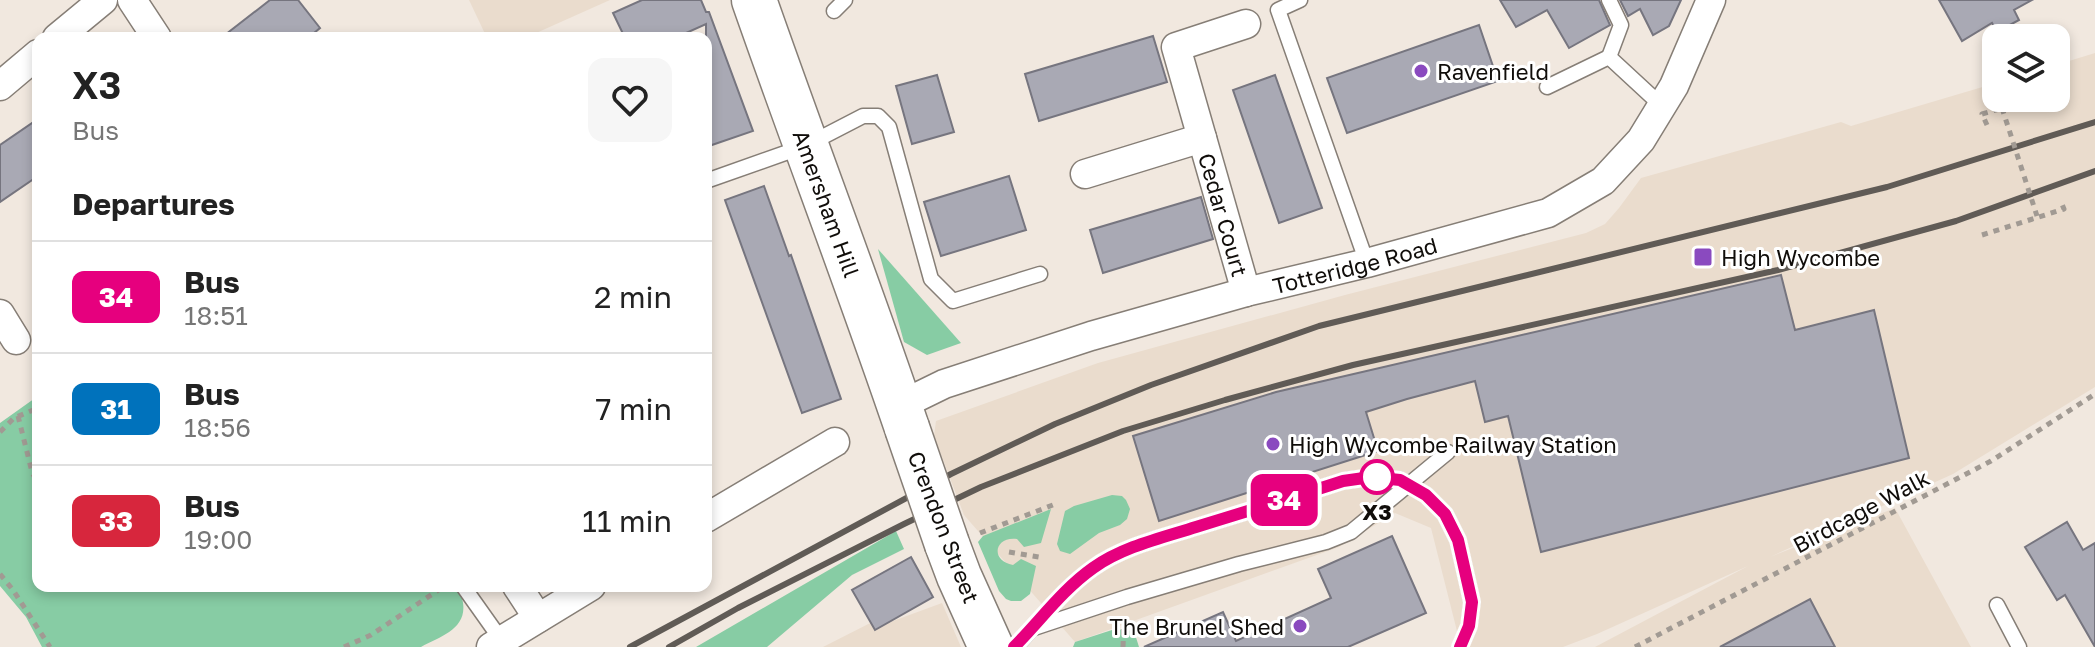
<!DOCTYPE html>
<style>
:root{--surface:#fff;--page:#f6f6f6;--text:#222;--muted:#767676;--line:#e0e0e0}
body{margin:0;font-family:"Golos Text",sans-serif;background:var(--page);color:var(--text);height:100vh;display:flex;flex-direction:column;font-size:30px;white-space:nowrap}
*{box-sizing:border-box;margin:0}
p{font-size:26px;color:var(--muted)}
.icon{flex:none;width:44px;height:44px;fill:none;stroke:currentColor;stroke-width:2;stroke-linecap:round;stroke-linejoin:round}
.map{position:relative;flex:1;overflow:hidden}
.panel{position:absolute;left:32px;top:32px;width:680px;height:560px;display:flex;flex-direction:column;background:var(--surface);border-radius:16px;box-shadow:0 4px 12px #0003}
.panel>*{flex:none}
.badge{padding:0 16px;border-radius:12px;font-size:28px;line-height:52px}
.fabs{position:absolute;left:1982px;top:24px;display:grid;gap:16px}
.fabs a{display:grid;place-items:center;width:88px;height:88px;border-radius:16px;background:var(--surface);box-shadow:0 4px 12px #0003;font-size:40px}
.map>.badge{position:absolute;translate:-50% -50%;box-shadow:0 0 0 4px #fff}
h2{padding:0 40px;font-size:30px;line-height:72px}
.round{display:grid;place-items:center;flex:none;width:84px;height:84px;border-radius:16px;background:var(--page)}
.overview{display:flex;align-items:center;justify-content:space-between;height:136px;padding:0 40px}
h1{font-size:38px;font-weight:600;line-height:60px}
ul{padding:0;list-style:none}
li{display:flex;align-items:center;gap:24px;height:112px;padding:0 40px;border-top:2px solid var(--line)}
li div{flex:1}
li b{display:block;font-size:30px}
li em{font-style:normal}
li .badge{min-width:88px;font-weight:700;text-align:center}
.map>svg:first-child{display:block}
.built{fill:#eadccd}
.green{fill:#87cca4}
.building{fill:#a9a9b4;stroke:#76757f;stroke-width:2}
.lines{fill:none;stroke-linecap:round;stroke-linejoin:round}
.lane-casing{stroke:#867e76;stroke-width:17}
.street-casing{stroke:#867e76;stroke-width:31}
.primary-casing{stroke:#867e76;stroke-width:47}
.path{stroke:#a19a93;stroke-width:5;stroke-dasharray:6 6;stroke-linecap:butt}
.lane{stroke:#fff;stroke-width:14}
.street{stroke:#fff;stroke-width:28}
.primary{stroke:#fff;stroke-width:44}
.rail{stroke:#605b56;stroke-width:6}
.primary-bridge-casing{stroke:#867e76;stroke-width:47;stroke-linecap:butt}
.path-bridge{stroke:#a19a93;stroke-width:5;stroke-dasharray:6 6;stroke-linecap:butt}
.primary-bridge{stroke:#fff;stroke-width:44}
.line-casing{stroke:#fff;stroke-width:18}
.line{stroke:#e6007e;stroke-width:12}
.poi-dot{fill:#8a4abf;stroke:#fff;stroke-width:3}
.stop-dot{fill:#fff;stroke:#e6007e;stroke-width:4}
.labels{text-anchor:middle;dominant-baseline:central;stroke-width:6;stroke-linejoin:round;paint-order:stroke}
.poi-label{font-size:22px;fill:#100d0a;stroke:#fff;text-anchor:start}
.street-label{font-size:22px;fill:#100d0a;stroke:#fff}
.stop-label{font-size:22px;font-weight:bold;fill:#100d0a;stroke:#fff}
</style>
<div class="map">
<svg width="2095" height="647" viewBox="0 0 2095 647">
<rect width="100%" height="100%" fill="#f1e8df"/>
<!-- built -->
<g class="built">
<polygon points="469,0 610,0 525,38 487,38"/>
<polygon points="2095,53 2095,387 1953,474 1770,557 1895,508 1971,647 1595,647 1748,566 1597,634 1563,647 1461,647 1431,528 1395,513 1339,547 1075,642 964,515 934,436 936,421 1098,363 1345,295 1586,233 1605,224 1619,208 1641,178 1841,122 1851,126 1996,83 1996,98 2056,98 2056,65"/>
<polygon points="942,603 961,647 823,647 888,614 893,621"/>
</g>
<!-- green -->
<g class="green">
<polygon points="878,249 961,343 927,355 904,342"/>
<path d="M38 396V586H471L462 598C470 628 442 636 421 647H42L26 617 0 586V423Z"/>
<polygon points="1112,495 1122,496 1126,500 1130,509 1127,519 1120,525 1099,533 1070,554 1060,551 1057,544 1065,511 1074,506"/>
<path d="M1051 509 1041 543 1024 547 1017 539C994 536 990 561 1013 565L1021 559 1036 566 1030 594 1021 601H1011L1006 599 999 591 978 542 983 536Z"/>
<polygon points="896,531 904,549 852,575 767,647 696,647"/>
<polygon points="1115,629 1134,631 1139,647 1073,647 1075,642"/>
</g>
<!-- building -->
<g class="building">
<polygon points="270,0 298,0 320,28 308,38 221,38"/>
<polygon points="642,0 701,0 706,12 709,12 753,131 706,147 706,24 675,38 625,38 613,13"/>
<polygon points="1500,0 1599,0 1610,25 1569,48 1547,10 1516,27"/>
<polygon points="1620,0 1681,0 1669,26 1653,35 1640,9 1628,16"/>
<polygon points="1939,0 2032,0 2014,10 2019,20 1997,32 1992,23 1962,41"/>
<polygon points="1479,25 1498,81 1347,133 1327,78"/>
<polygon points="1153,36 1167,82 1039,121 1025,74"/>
<polygon points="937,75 954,132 912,144 896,86"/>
<polygon points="1275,75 1322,208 1279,223 1233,90"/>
<polygon points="38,119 38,176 0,202 0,145"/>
<polygon points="1009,176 1026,230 941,256 924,202"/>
<polygon points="764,186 789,256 791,255 841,399 802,413 725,200"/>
<polygon points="1201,197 1213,239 1103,273 1090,230"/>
<polygon points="1781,275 1795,330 1874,310 1909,458 1541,552 1508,416 1485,422 1475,381 1407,399 1366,412 1378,451 1159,521 1133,436 1276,392"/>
<polygon points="2067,522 2083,550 2095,543 2095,647 2065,595 2057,600 2025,547"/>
<polygon points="1392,536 1426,613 1348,647 1144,647 1223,612 1236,641 1331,598 1318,569"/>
<polygon points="911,557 933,597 875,630 852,590"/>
<polygon points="1810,599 1835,647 1720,647"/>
</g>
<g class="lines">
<defs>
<g id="lane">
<polyline points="1300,0 1278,10 1367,263"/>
<polyline points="1609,0 1621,25 1609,57"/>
<polyline points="834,11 845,0"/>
<polyline points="1547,87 1609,57 1662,106"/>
<polyline points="706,181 805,146 863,116 878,116 889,127 931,279 953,301 1040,274"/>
<polyline points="463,586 502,641"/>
<polyline points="1997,605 2019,647"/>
<polyline points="1034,628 1127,597 1239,564 1326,542 1351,532 1448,452"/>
<path d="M1015 647C1040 621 1063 589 1093 568 1122 547 1161 538 1196 527 1245 512 1294 497 1343 481L1371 477 1400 480 1426 495 1445 514 1458 540 1472 602 1469 626 1460 647"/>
</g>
<g id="street">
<polyline points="132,0 157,38"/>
<path id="s1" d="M1246 24 1176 47 1246 292"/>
<polyline points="57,38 103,0"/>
<polyline points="0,86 38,54"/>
<polyline points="1085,174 1202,138"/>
<polyline points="0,314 16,340"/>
<path id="s2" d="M899 406 944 384 1091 336 1246 292 1367 263 1548 213 1603 181 1641 140 1674 86 1711 0"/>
<polyline points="706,518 835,442"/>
<polyline points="517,586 538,618"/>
<polyline points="491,647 591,586"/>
</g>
<g id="primary">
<path id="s3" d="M754 0C804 143 858 284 907 428"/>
<polyline points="947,544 959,576 991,647"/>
</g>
</defs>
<!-- lane casing -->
<use href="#lane" class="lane-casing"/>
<!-- street casing -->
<use href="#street" class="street-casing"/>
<!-- primary casing -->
<use href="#primary" class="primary-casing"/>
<!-- path -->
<g class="path">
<polyline points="2056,93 2059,103"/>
<polyline points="1987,125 1982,114 2037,98"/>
<polyline points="1982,235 2064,209 2061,202"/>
<polyline points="18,416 32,472 38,484"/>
<polyline points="0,432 14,418 38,408"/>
<polyline points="980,533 1058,503"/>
<polyline points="1009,552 1044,558"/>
<polyline points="0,574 13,590 50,647"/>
<polyline points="344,647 371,635 443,587"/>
<polyline points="1123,647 1124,620"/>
<polyline points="1635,647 1991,461 2095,394"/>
</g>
<!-- lane -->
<use href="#lane" class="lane"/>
<!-- street -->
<use href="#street" class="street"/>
<!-- primary -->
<use href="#primary" class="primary"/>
<!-- rail -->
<g class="rail">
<polyline points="630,647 951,474 1055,424 1151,385 1319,326 1887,187 2095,122"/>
<polyline points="669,647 738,608 904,524 981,487 1123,431 1225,400 1353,365 1778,270 1956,221 2095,171"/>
</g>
<defs>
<polyline id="primary-bridge" points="907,428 947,544"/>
</defs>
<!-- primary-bridge casing -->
<use href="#primary-bridge" class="primary-bridge-casing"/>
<!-- path-bridge -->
<polyline class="path-bridge" points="2002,108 2037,216"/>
<!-- primary-bridge -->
<use href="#primary-bridge" class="primary-bridge"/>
</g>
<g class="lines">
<defs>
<path id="line" d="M1014 647C1040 621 1062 590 1093 568 1122 547 1161 538 1196 527 1245 512 1294 497 1343 481L1371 477 1400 480 1426 495 1445 514 1458 540 1472 602 1469 626 1460 647"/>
</defs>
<!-- line casing -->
<use href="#line" class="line-casing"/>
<!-- line -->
<use href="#line" class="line"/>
</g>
<!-- markers -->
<g class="poi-dot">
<circle cx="1421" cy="71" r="8"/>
<rect x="1693" y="247" width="20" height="20" rx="4"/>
<circle cx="1273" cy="444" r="8"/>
<circle cx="1300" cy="626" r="8"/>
</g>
<circle class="stop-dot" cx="1377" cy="477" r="16"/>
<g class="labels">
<!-- poi labels -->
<g class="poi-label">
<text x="1437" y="71">Ravenfield</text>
<text x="1721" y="257">High Wycombe</text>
<text x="1289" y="444">High Wycombe Railway Station</text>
<text x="1284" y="626" text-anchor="end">The Brunel Shed</text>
</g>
<!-- street labels -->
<g class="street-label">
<text stroke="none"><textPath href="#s3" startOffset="216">Amersham Hill</textPath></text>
<text stroke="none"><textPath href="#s1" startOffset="248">Cedar Court</textPath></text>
<text stroke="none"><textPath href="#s2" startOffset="478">Totteridge Road</textPath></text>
<text transform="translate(1861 511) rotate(-28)">Birdcage Walk</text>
<text transform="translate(944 527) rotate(69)">Crendon Street</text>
</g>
<!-- stop labels -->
<g class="stop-label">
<text x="1377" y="511">X3</text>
</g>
</g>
</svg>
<div class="fabs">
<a><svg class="icon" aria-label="layers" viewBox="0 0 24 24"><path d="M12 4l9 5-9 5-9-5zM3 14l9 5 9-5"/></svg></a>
</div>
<b class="badge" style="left:1284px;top:500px;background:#e6007e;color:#fff">34</b>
<section class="panel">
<div class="overview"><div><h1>X3</h1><p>Bus</p></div><a class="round"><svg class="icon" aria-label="heart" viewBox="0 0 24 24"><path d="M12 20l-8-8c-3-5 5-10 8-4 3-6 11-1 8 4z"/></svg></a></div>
<h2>Departures</h2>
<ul>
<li><span class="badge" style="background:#e6007e;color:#fff">34</span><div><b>Bus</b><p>18:51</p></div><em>2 min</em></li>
<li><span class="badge" style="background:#0072bc;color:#fff">31</span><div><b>Bus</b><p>18:56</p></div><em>7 min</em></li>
<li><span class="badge" style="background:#d7263d;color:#fff">33</span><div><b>Bus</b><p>19:00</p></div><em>11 min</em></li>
</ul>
</section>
</div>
